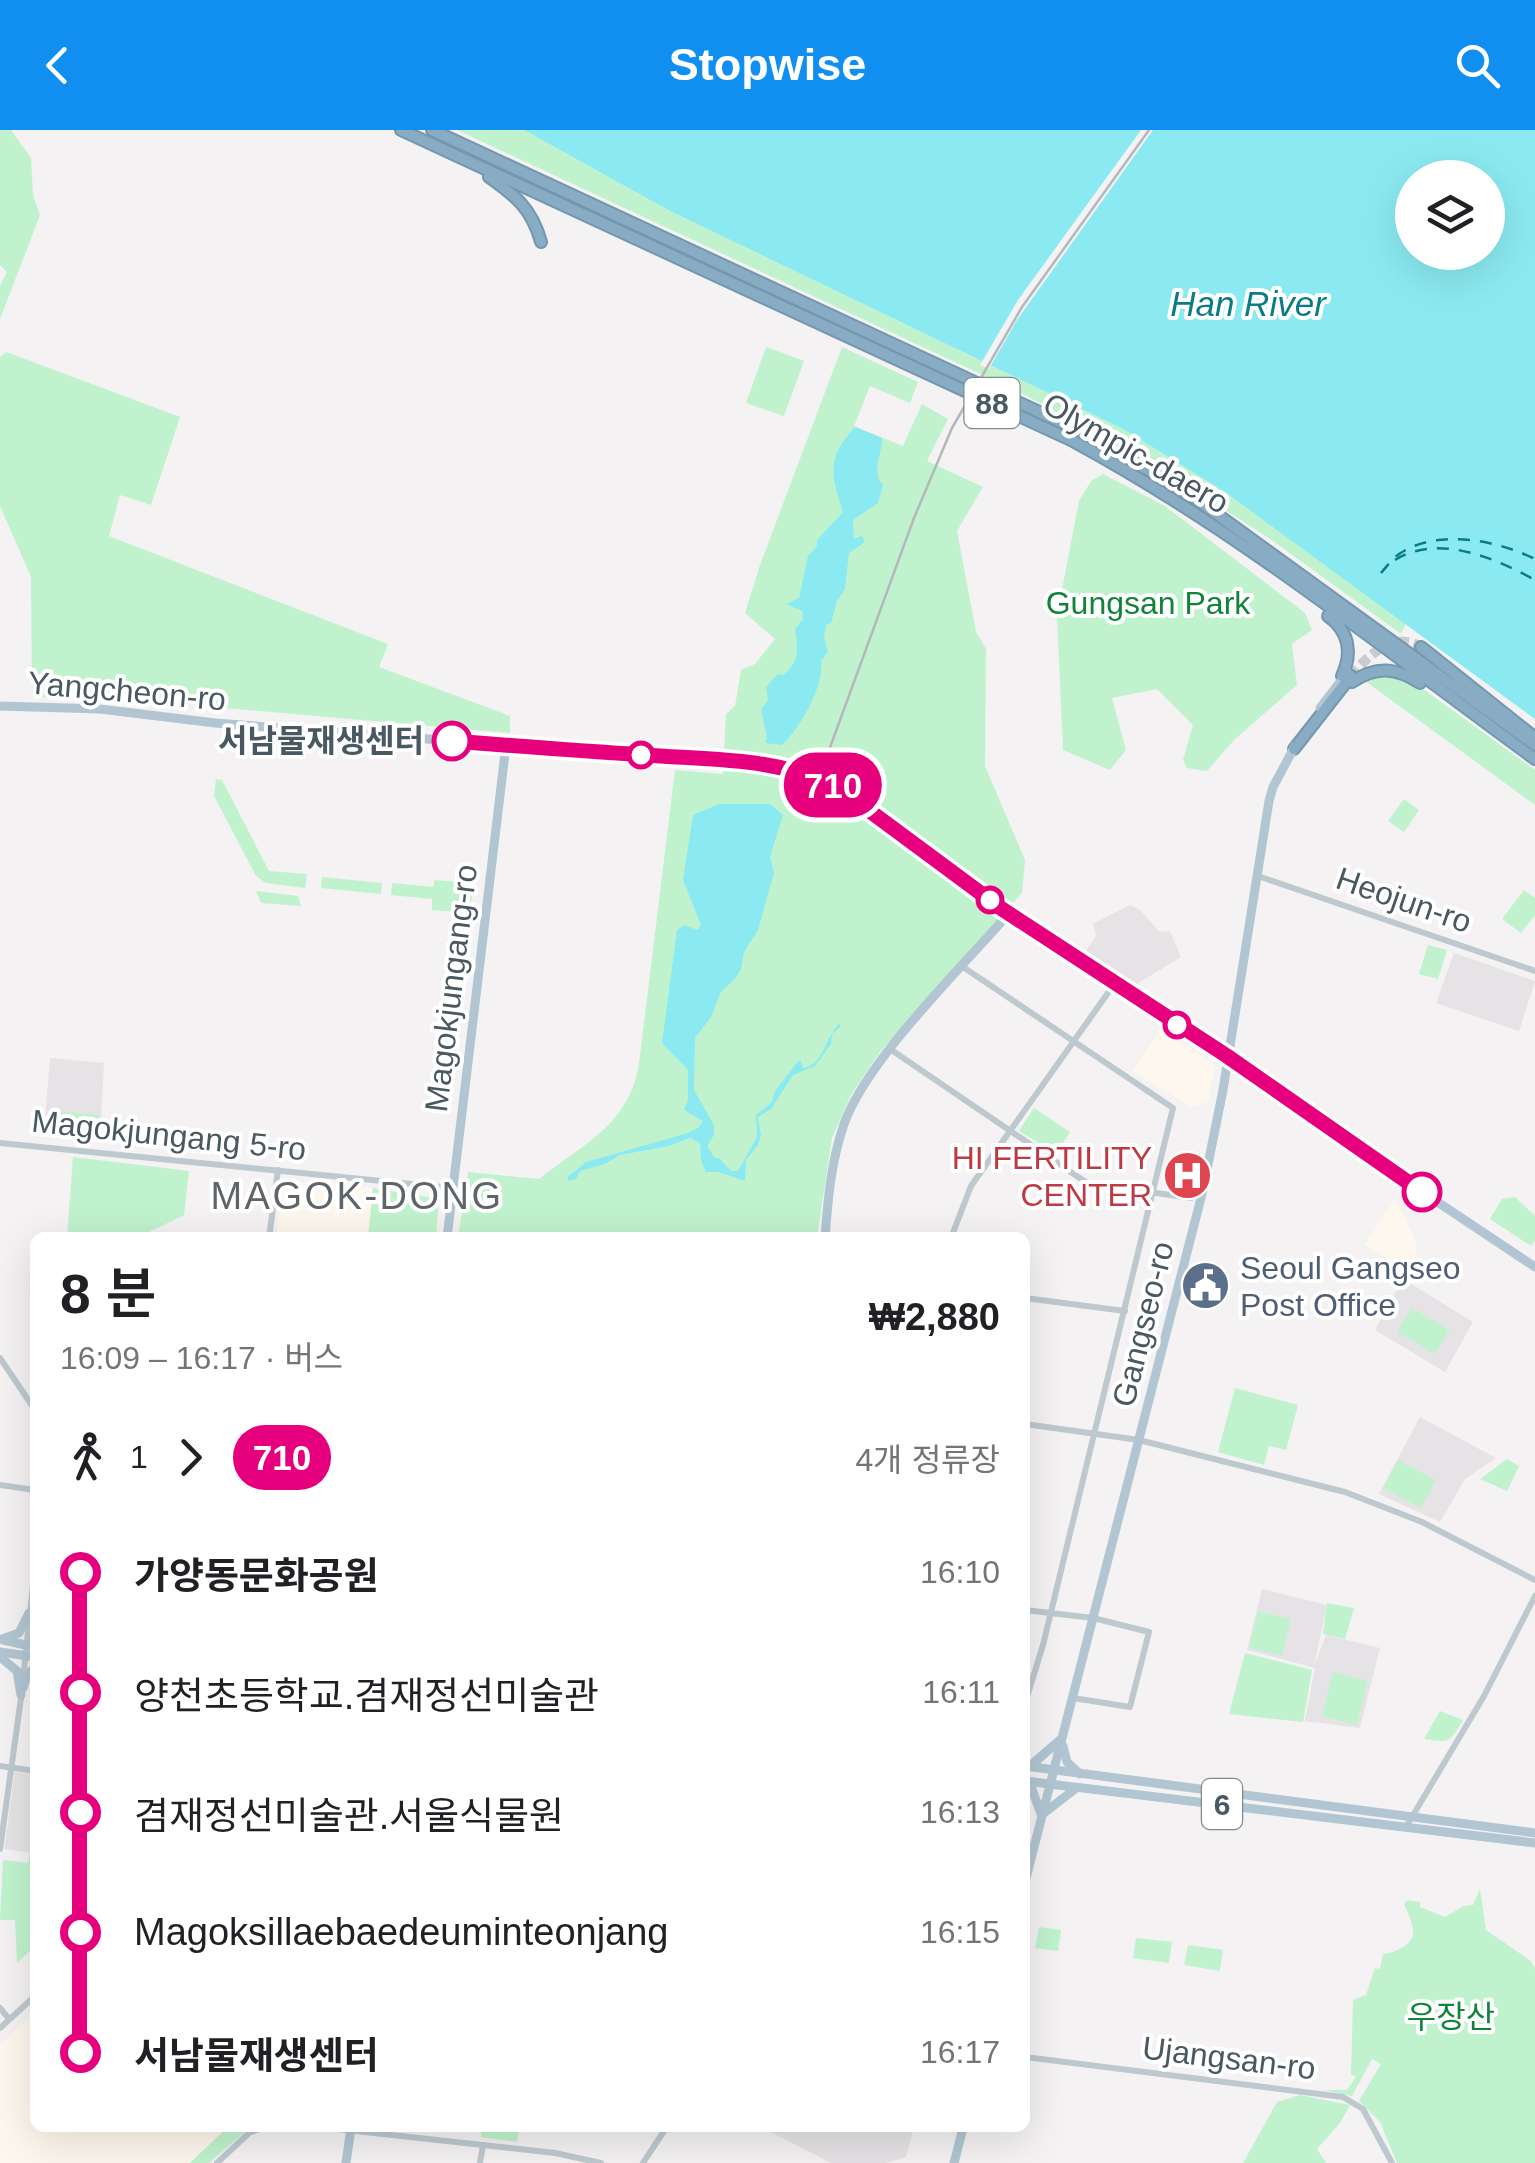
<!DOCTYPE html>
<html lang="ko">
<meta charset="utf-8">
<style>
:root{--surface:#fff;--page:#f2f2f2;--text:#202124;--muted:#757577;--accent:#118ff0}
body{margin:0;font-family:Arial,"Noto Sans KR",sans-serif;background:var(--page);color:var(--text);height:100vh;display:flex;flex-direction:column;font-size:38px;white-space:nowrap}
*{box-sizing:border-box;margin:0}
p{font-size:32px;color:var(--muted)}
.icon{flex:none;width:55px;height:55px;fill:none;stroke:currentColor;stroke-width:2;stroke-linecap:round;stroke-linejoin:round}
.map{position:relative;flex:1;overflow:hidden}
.details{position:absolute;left:30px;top:1102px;width:1000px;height:900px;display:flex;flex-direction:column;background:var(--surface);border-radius:15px;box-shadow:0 10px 40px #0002}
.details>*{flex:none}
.badge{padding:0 20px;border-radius:32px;font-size:35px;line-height:65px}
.tools{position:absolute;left:1395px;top:30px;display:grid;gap:20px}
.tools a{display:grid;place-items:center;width:110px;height:110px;border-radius:50%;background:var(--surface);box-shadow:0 10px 40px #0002;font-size:50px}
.map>.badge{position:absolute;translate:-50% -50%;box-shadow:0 0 0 5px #fff}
.legs{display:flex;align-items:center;gap:15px;height:110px;padding:0 30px;font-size:32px}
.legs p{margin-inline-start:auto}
.headline{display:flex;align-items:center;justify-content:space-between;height:170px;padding:0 30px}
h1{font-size:55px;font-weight:600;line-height:75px}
ul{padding:0 30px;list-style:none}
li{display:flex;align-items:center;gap:35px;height:120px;font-size:38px}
li i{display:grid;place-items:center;width:15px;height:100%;margin:0 12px;background:currentColor}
li i::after{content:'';width:25px;height:25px;margin:-12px;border:8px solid;border-radius:50%;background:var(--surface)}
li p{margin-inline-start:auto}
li:first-child i{background:linear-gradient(#0000 50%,currentColor 0)}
li:last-child i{background:linear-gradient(currentColor 50%,#0000 0)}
header{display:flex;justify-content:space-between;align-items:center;height:130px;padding:0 30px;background:var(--accent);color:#fff;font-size:45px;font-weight:600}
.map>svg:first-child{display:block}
.commercial{fill:#fdf7ed}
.education{fill:#e5e3e5}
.green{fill:#c0f3cd}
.water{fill:#8beaf1;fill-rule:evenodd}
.pier{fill:#f4f2f2}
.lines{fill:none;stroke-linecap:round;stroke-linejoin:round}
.ferry{stroke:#097c86;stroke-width:2.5;stroke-dasharray:12 10;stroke-linecap:butt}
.highway-tunnel{stroke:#c9ccce;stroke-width:10;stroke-dasharray:10 5;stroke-linecap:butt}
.highway-casing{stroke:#7397af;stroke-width:14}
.minor{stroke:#bdc9cf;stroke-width:6}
.major{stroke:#b1c6d2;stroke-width:9}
.highway{stroke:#88acc3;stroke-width:10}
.rail{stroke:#b4b8bd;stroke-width:2.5}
.line-1-casing{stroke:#fff;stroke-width:22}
.line-1{stroke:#e6007e;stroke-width:15}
.stop-1-dot{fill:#fff;stroke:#e6007e;stroke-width:5}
.labels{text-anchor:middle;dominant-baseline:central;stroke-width:8;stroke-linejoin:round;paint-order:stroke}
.shield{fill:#fff;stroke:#808b90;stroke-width:2.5}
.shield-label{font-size:30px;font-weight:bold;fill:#495961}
.street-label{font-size:32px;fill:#495961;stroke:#fff}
.park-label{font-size:32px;fill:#13833c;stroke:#fff}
.stop-label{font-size:32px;font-weight:bold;fill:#495961;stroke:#fff;text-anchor:end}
.health-label{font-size:32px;fill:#be3a42;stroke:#fff;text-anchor:end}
.service-label{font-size:32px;fill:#4e5e75;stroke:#fff;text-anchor:start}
.water-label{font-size:35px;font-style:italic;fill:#097c86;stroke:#fff}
.quarter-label{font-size:38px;letter-spacing:2.5px;fill:#5e6468;stroke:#fff}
</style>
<header><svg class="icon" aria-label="back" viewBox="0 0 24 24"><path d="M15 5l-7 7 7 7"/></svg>Stopwise<svg class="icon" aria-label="search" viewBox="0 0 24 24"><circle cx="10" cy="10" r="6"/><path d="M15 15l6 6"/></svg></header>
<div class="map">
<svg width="1535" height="2033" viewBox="0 0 1535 2033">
<rect width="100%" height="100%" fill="#f4f2f2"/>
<!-- commercial -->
<g class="commercial">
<polygon points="1160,899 1215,934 1208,972 1191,977 1132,941"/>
<polygon points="283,1050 373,1058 368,1107 276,1108"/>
<polygon points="1395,1069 1415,1109 1418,1134 1411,1142 1364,1115"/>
<polygon points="35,1876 35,1998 227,1998 190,2033 0,2033 0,1914 32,1885"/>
</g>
<!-- education -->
<g class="education">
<polygon points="1130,775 1140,780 1160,802 1170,801 1181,827 1135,855 1086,821 1096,806 1093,794"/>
<polygon points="1454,823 1535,851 1519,901 1436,873"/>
<polygon points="50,928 104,933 100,1009 44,1004"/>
<polygon points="1403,1149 1473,1192 1445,1242 1375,1200"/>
<polygon points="1420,1287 1496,1328 1465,1349 1440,1392 1379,1364"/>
<polygon points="1262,1459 1327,1475 1314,1536 1326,1505 1380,1518 1360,1598 1305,1591 1315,1538 1247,1520"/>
<polygon points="15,1642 35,1645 35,1723 4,1719"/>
<polygon points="763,1998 914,1998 906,2027 886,2033 831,2033"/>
</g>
<!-- green -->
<g class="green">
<polygon points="0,0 11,0 31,28 33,65 40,85 0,189 0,156 7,142 0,135"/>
<polygon points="457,0 524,0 668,80 1123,299 1225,362 1406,493 1401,504 1273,411 1158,336 1019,262"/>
<polygon points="766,217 804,231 784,286 746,273"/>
<path d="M842 217 918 252 910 273 870 256 854 296 903 316 922 274 948 289 927 331 983 357 957 401 976 502 986 519 985 636 1025 730 1022 763 880 922 851 965 832 1008 817 1107 458 1108 468 1042 539 1049C583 1014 629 995 639 934L675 640 723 644 726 584 735 576 741 540 755 534 775 509 745 483 760 435Z"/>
<polygon points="6,222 180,287 151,375 120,365 109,406 388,514 379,537 510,586 510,603 157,572 32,567 31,447 0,376 0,227"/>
<polygon points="1103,344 1165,376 1305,483 1312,500 1292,514 1297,555 1234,610 1207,641 1187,638 1183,630 1193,595 1157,559 1112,568 1126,620 1110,640 1063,620 1057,486 1079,371 1091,351"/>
<polygon points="1389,544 1408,548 1535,640 1535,675 1365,551"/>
<polygon points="216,649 222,650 269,741 307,744 305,758 266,753 256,746 214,666"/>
<polygon points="1404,669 1419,680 1404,702 1388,691"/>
<polygon points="322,747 382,753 381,764 321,758"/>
<polygon points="435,750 473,753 470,783 432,780 432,769 391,765 392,753 433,757"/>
<polygon points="1524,760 1535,768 1535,785 1521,803 1502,789"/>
<polygon points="256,761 298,766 301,776 261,773"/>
<polygon points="1428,815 1447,820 1438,849 1419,844"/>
<polygon points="1034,978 1070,1002 1056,1024 1019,1001"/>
<polygon points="52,981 99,985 97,1007 50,1003"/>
<polygon points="73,1027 189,1041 184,1085 139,1107 67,1107"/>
<polygon points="373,1058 439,1069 436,1107 368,1107"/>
<polygon points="1515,1067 1535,1086 1535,1111 1531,1116 1490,1089 1502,1069"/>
<polygon points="1412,1178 1449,1200 1435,1224 1397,1202"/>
<polygon points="1235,1258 1298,1275 1286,1320 1269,1316 1264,1335 1218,1322"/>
<polygon points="1507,1329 1519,1336 1507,1361 1480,1349"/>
<polygon points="1398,1330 1436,1350 1421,1378 1383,1358"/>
<polygon points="1327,1473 1354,1478 1345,1509 1323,1504"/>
<polygon points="1258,1481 1291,1489 1282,1526 1249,1518"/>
<polygon points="1245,1523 1312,1540 1303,1592 1229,1584"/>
<polygon points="1333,1542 1368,1551 1357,1595 1322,1586"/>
<path d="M1440 1581 1463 1590C1449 1613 1450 1613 1424 1609Z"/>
<polygon points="30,1722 35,1723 35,1816 17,1833 15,1790 0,1790 3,1730 28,1733"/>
<path d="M1480 1759 1486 1800 1531 1831 1535 1839V2033H1397L1380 1992 1359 1971 1381 1934 1372 1929 1352 1966 1323 1960H1347L1356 1947 1351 1944 1353 1870 1366 1865 1375 1838 1380 1839 1383 1824C1395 1823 1416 1814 1413 1799 1412 1791 1407 1781 1404 1774L1408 1770 1420 1772V1777L1445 1787 1464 1776 1473 1775Z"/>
<polygon points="1039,1797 1061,1800 1058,1821 1035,1818"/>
<polygon points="1136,1808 1172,1812 1169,1833 1133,1828"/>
<polygon points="1188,1815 1223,1820 1220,1841 1184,1835"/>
<polygon points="1300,1965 1350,1975 1340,1993 1317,2019 1326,2033 1243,2033 1277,1972"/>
<polygon points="227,1998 249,1998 209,2033 190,2033"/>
<polygon points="482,1998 519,1998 517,2012 481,2007"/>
</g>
<!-- water -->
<g class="water">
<path d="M524 0H1535V589L1225 362 1123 299 668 80ZM1412 48H1488V122H1412Z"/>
<path d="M855 297 882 308C882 325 871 342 883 355L878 373 853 390 854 409 862 406 865 412 849 423 845 459 837 471 831 493 826 495 824 508 828 522 821 531C825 554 800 599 782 615L765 613 767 608 761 579 768 570 766 557 778 544 783 545C800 532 798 518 795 499L803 489 802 481 786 474 799 468 808 426 817 416V410L843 382C831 345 826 328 855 297Z"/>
<path d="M719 674H770L783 685 770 727 774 743 758 800 744 822 741 839 735 849 721 862 711 887 695 908 694 960 714 995V1005L707 1016 714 1027 720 1029 731 1041H738L757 1007 756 985 772 972 775 961 798 931H801L803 938C824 935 825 907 839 894L841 896 832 904 831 914 815 936 793 945 771 979 758 987 761 1005 758 1015 746 1030 745 1051 718 1042H706L701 1031 700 1013 690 1008 669 1016 620 1025 605 1034 580 1041 576 1049 568 1051V1047L586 1032 688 1003 699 997 703 991 684 980 688 970V940L662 913 677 800 684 795 698 800 701 795 683 750 693 685Z"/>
</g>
<!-- pier -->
<polygon class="pier" points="1141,0 1153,0 1017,190 989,239 980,235 1018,170"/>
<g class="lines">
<!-- ferry -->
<g class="ferry">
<path d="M1395 430C1438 403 1495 428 1535 450"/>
<path d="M1381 443C1388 435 1394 426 1404 421 1441 399 1499 411 1535 429"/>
</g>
<!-- highway-tunnel -->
<path class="highway-tunnel" d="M1351 546C1368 525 1394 501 1421 517"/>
<defs>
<g id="highway">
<path d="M401 0 1073 311C1238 400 1384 519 1535 629"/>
<polyline points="432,0 1078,300 1185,361 1535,615"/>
<path d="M489 47C516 66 532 79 541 112"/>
<path d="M1328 486C1349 501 1353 523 1342 546"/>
<polyline points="1421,517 1534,607"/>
<path d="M1352 552C1377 535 1397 538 1420 553"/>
<polyline points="1294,619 1351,546"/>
</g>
</defs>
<!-- highway casing -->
<use href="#highway" class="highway-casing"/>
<!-- minor -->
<g class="minor">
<polyline points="1258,746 1535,841"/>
<polyline points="963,837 1173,978 1043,1515 1025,1573"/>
<polyline points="890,919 1087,1053 1191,1068 1201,1064"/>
<polyline points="0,1013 452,1058"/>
<polyline points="269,1108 278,1040"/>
<polyline points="951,1108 971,1056 1115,853"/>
<polyline points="1025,1168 1125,1181"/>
<polyline points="0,1228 35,1280"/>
<polyline points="1025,1294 1139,1310 1345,1362 1422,1392 1535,1450"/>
<polyline points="0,1355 35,1360"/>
<polyline points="1025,1480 1093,1488 1149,1502 1130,1577 1073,1568"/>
<polyline points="23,1549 35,1436"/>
<polyline points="0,1636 35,1641"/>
<polyline points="1406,1697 1484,1566 1535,1466"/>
<polyline points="0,1719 22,1561"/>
<polyline points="0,1878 9,1889"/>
<polyline points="0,1898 35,1866"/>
<polyline points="1025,1927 1343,1967 1363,1979 1392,2033"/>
<polyline points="328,1998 555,2023 601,2033"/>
<polyline points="217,2033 249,2003 261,1998"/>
<polyline points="480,2033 483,2015"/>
<polyline points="643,2033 666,1998"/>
</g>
<!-- major -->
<g class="major">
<polyline points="0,576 100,579 215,593 735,632 809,643 841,659 1003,779 1227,927 1310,987 1535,1137"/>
<polyline points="1320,578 1347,543"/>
<polyline points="447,1108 506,615"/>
<path d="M825 1108C828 1068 831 1032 844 994 868 928 961 839 1009 783"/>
<polyline points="2,1509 19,1503 29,1483"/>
<polyline points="3,1510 35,1517"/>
<polyline points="0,1522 35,1527"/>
<polyline points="0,1527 17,1541 21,1565"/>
<polyline points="23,1558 27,1545 35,1537"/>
<polyline points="1063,1616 1067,1632 1080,1644"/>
<polyline points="1025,1636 1535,1703"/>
<polyline points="1029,1637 1060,1610"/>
<polyline points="1025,1651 1535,1713"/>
<polyline points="1025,1651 1032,1659 1041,1684"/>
<polyline points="1044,1683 1075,1659"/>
<polyline points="1025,1752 1202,1064 1223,960 1269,671 1273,657 1295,616"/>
<polyline points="346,2033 351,1998"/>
<polyline points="954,2033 963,1998"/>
</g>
<!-- highway -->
<use href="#highway" class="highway"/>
<!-- rail -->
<polyline class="rail" points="828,623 914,388 952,298 1022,177 1149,0"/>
</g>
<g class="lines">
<defs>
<path id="line-1" d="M452 611C516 616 581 621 645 625 710 630 782 627 840 659L1002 779 1227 926 1422 1062"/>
</defs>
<!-- line-1 casing -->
<use href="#line-1" class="line-1-casing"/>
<!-- line-1 -->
<use href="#line-1" class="line-1"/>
</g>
<!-- icons -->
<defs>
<symbol id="hospital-disc" viewBox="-11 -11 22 22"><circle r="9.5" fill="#e0444e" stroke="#fff"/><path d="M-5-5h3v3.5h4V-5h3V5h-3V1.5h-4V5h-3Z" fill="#fff"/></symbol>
<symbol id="civic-disc" viewBox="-11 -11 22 22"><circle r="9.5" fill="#5c6f8a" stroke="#fff"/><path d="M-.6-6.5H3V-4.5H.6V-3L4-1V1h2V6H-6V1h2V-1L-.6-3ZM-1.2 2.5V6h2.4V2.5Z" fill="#fff"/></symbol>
</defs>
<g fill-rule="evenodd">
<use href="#hospital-disc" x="1160" y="1018" width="55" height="55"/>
<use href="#civic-disc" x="1178" y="1128" width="55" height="55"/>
</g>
<!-- markers -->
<g class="stop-1-dot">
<circle cx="452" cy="611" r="18"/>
<circle cx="641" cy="625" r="12"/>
<circle cx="990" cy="770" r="12"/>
<circle cx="1177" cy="895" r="12"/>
<circle cx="1422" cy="1062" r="18"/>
</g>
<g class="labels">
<!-- shield labels -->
<g class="shield">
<rect x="964.5" y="248" width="55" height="50" rx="8"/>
<rect x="1202" y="1649" width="40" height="50" rx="8"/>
</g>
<g class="shield-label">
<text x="992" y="273">88</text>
<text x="1222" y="1674">6</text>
</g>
<!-- street labels -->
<g class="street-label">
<text transform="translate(1136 323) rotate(30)">Olympic-daero</text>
<text transform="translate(127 561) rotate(5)">Yangcheon-ro</text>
<text transform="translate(1404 770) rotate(19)">Heojun-ro</text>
<text transform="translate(451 858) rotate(-83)">Magokjungang-ro</text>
<text transform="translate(169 1005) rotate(6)">Magokjungang 5-ro</text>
<text transform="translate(1143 1194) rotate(-76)">Gangseo-ro</text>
<text transform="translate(1229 1928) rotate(7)">Ujangsan-ro</text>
</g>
<!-- park labels -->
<g class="park-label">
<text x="1148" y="473">Gungsan Park</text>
<text x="1451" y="1887">우장산</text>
</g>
<!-- stop labels -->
<g class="stop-label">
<text x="424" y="611">서남물재생센터</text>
</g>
<!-- health labels -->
<g class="health-label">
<text x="1152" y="1028">HI FERTILITY<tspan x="1152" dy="37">CENTER</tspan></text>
</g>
<!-- service labels -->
<g class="service-label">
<text x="1240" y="1138">Seoul Gangseo<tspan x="1240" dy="37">Post Office</tspan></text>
</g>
<!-- water labels -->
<g class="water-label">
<text x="1248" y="173">Han River</text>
</g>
<!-- quarter labels -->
<g class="quarter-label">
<text x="357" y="1066">MAGOK-DONG</text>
</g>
</g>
</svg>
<div class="tools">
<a><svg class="icon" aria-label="layers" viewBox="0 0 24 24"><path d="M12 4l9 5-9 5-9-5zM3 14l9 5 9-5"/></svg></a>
</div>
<b class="badge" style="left:833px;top:655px;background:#e6007e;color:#fff">710</b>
<section class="details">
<div class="headline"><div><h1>8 분</h1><p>16:09 – 16:17 · 버스</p></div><b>₩2,880</b></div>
<div class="legs"><svg class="icon" aria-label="walk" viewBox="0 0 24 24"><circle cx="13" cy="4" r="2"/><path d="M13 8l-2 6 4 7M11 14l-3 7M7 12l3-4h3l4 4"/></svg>1<svg class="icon" aria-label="forward" viewBox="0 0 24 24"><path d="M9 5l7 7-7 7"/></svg><b class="badge" style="background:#e6007e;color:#fff">710</b><p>4개 정류장</p></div>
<ul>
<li><i style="color:#e6007e"></i><b>가양동문화공원</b><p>16:10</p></li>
<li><i style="color:#e6007e"></i><span>양천초등학교.겸재정선미술관</span><p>16:11</p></li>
<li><i style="color:#e6007e"></i><span>겸재정선미술관.서울식물원</span><p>16:13</p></li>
<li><i style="color:#e6007e"></i><span>Magoksillaebaedeuminteonjang</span><p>16:15</p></li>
<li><i style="color:#e6007e"></i><b>서남물재생센터</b><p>16:17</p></li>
</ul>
</section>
</div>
